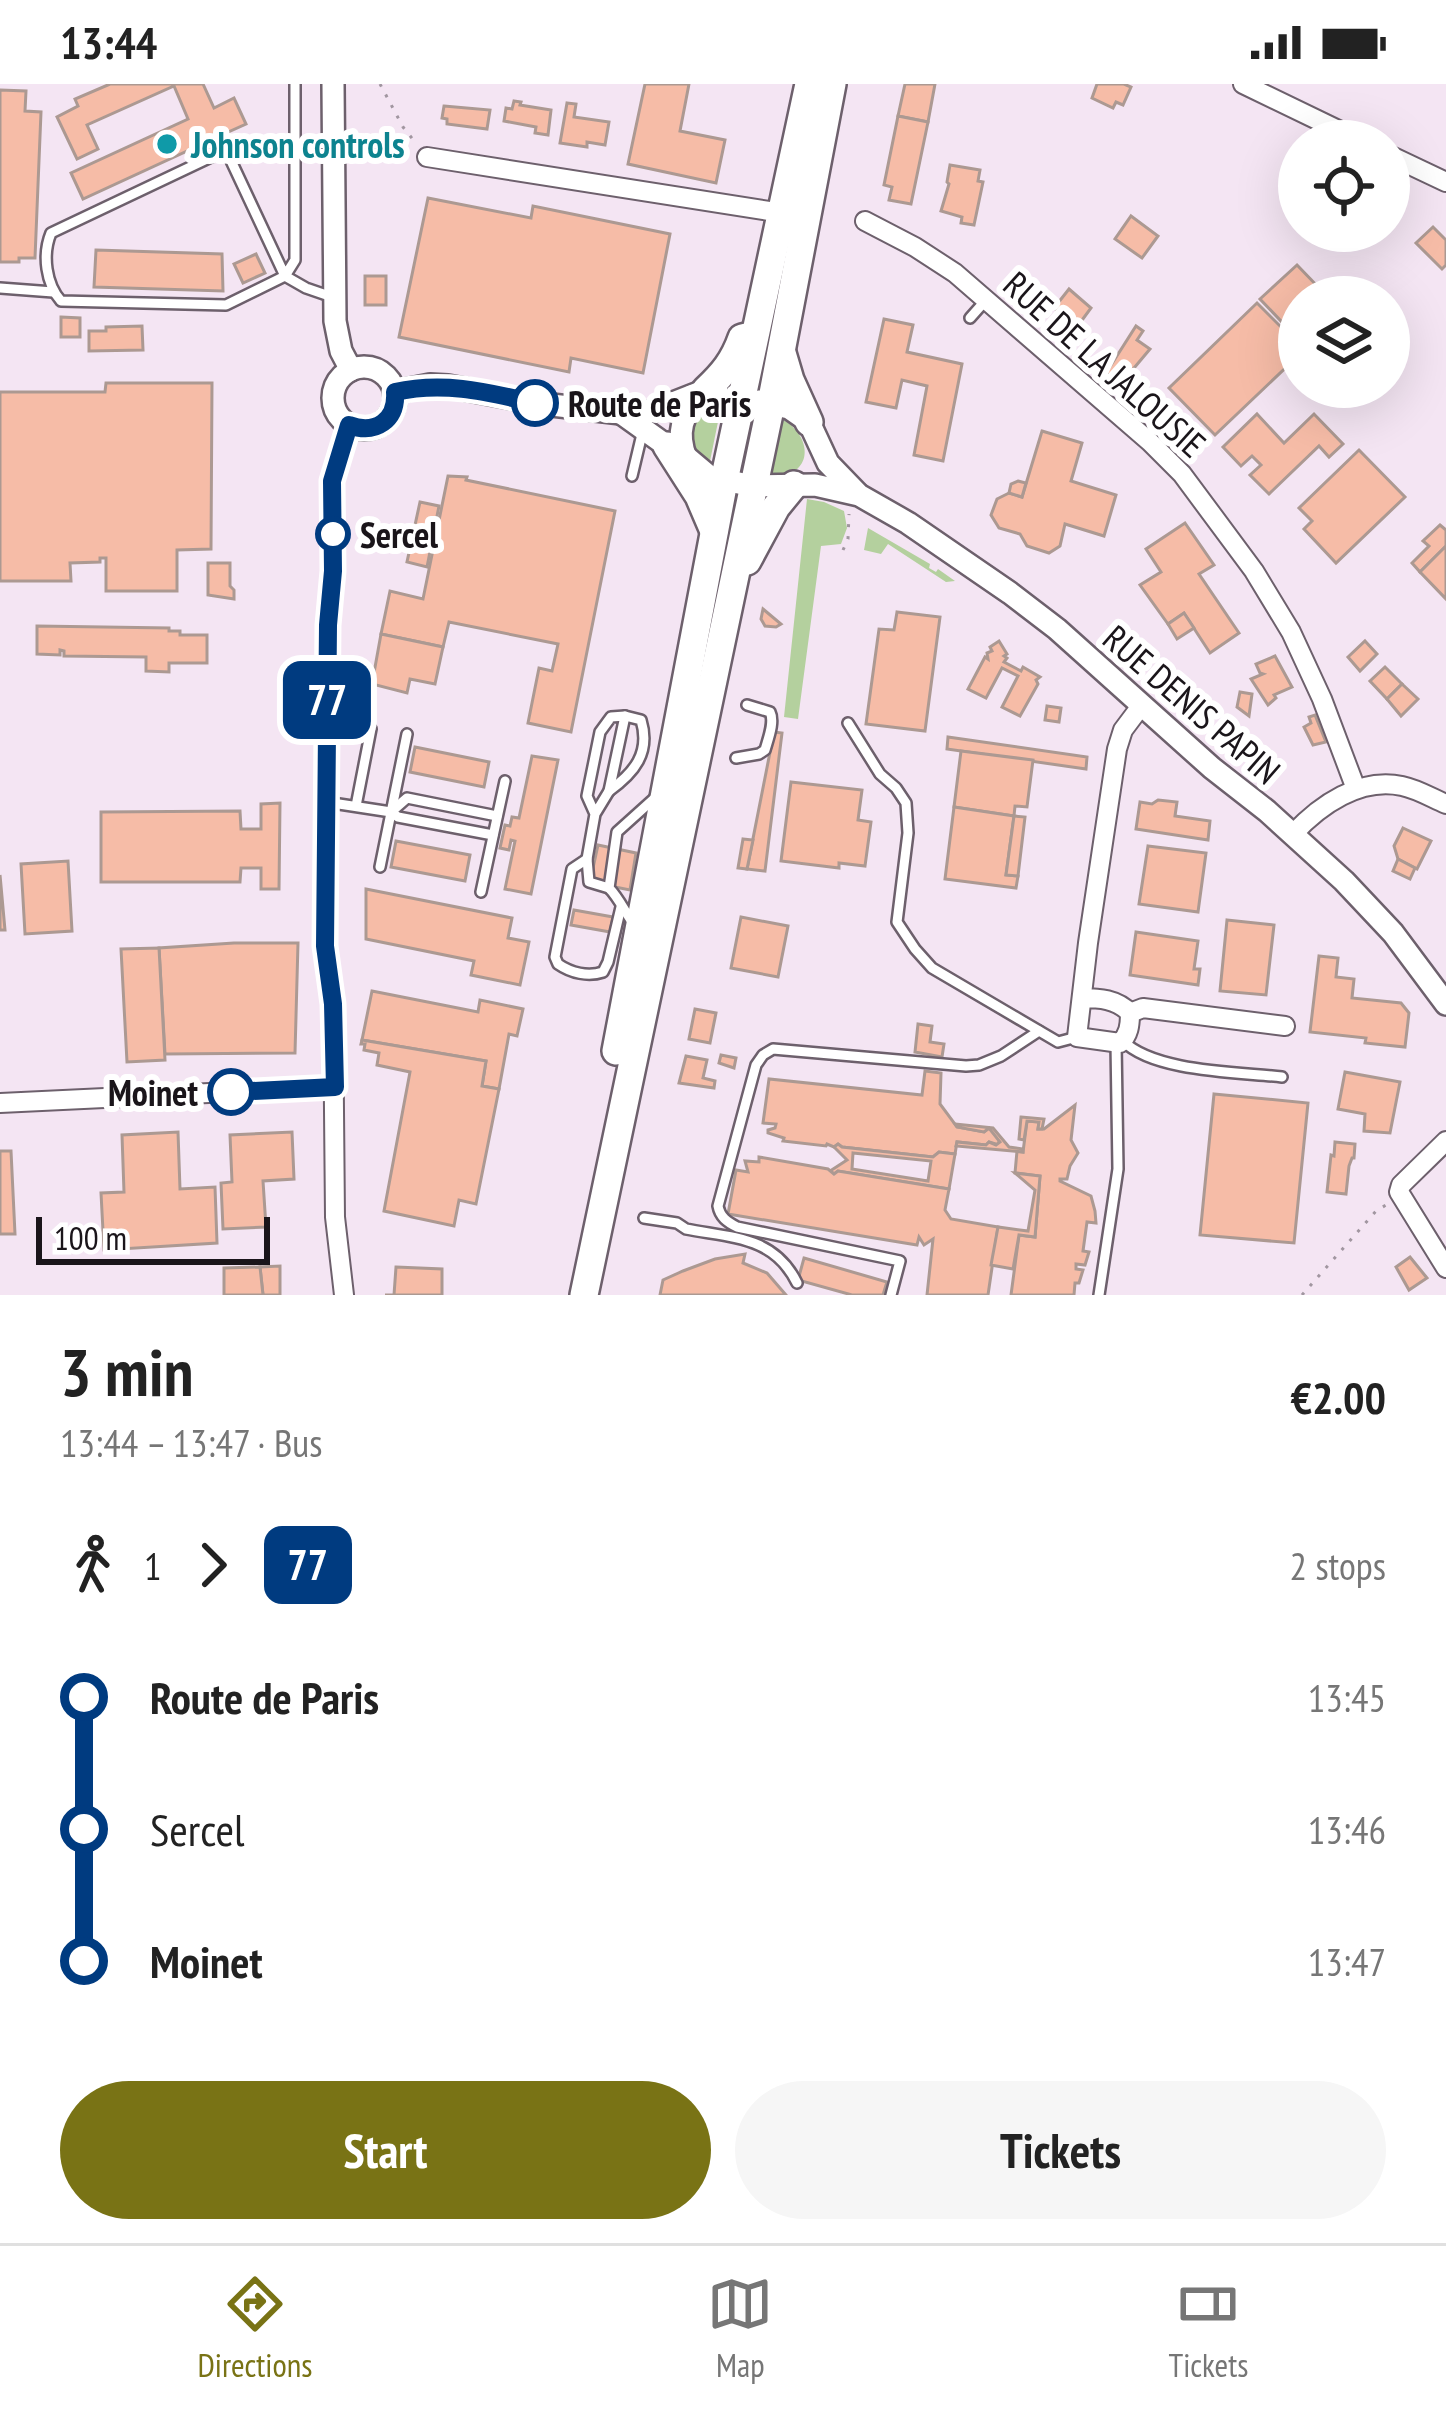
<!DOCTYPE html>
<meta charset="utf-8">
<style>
:root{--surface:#fff;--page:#f6f6f6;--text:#222;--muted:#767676;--line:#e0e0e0;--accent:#797315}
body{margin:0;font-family:"PT Sans Narrow",sans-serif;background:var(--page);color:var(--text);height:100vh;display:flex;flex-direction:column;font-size:45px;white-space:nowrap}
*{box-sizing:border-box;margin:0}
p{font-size:39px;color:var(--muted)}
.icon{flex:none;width:66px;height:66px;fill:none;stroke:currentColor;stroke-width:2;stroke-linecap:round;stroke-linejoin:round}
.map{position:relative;height:1211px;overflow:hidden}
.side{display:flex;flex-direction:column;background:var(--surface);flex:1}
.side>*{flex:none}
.badge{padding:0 24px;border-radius:18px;font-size:42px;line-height:78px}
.buttons{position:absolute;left:1278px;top:36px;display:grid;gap:24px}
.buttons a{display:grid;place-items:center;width:132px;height:132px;border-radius:50%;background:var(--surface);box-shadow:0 12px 48px #0002;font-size:60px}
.scale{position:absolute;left:36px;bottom:30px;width:234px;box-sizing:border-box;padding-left:12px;border:6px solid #1a151a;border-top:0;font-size:33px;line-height:42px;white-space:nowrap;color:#1a151a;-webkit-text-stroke:9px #fff;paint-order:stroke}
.map>.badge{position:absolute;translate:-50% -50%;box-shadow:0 0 0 6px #fff}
.legs{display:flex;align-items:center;gap:18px;height:132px;padding:0 60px;font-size:39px}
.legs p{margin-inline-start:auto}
.overview{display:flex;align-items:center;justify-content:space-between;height:204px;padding:0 60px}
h1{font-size:66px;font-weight:700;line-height:90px}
.cta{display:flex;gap:24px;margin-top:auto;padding:24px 60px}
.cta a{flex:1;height:138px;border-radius:72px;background:var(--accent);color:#fff;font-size:48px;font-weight:700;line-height:138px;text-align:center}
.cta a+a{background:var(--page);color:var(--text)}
ul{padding:0 60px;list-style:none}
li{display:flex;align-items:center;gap:42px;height:132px;font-size:45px}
li i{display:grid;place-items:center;width:18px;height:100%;margin:0 15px;background:currentColor}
li i::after{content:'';width:30px;height:30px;margin:-15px;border:9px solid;border-radius:50%;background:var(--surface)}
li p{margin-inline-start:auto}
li:first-child i{background:linear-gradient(#0000 50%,currentColor 0)}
li:last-child i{background:linear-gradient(currentColor 50%,#0000 0)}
.status{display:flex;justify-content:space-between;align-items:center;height:84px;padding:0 60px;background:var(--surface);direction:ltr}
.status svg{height:33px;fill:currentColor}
.tabs{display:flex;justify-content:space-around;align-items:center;height:168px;border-top:3px solid var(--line);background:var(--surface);font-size:33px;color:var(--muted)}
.tabs a{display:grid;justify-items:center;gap:6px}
.tabs .selected{color:var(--accent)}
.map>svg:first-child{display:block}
.green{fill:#b4d09e}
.building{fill:#f6bca7;stroke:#ac9992;stroke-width:3;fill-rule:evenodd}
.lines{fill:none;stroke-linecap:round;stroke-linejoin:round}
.service-casing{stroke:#6d606c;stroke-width:14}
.minor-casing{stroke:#6d606c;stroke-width:22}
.tertiary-casing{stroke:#6d606c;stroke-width:26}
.primary-casing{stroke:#6d606c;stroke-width:32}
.path{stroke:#a196a0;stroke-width:3;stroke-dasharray:3 9;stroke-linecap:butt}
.service{stroke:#fff;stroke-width:9}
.minor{stroke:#fff;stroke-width:18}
.tertiary{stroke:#fff;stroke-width:21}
.primary{stroke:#fff;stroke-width:27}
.line-1-casing{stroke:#fff;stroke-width:27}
.line-1{stroke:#003b80;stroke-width:18}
.culture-dot{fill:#0f9aa8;stroke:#fff;stroke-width:4.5}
.stop-1-dot{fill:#fff;stroke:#003b80;stroke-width:6}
.labels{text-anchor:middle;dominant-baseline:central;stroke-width:12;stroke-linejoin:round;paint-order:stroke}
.culture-label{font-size:36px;font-weight:bold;fill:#0d838f;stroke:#fff;text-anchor:start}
.street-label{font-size:36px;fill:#1a151a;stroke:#fff}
.stop-label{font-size:36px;font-weight:bold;fill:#1a151a;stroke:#fff;text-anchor:start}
</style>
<div class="status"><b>13:44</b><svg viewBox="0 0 49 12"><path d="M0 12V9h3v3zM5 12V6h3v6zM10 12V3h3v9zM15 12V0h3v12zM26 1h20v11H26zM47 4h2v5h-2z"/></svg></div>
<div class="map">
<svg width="1446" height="1211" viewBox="0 0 1446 1211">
<rect width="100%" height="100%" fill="#f4e5f3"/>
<!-- green -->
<g class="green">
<polygon points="716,317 722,318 709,382 695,373 688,338 708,319"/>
<path d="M781 335C805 345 817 380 787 391 782 393 772 392 766 392Z"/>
<polygon points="807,415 824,418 844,427 847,444 841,460 821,462 798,635 784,633"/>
<polygon points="868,444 930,480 929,484 936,488 938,485 955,497 946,498 888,460 881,470 864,466"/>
</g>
<!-- building -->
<g class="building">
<polygon points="110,0 203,0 214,24 234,14 246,40 226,49 225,46 211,51 213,55 83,115 71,89 188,35 174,2 87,41 98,65 77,75 57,33 78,22 75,15"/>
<polygon points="645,0 689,0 680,47 725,56 716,99 628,80"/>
<polygon points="905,0 935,0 928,38 898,32"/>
<polygon points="1097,0 1124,0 1131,3 1123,21 1116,18 1113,24 1092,14"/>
<polygon points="0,6 26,7 25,27 41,28 35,174 19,174 19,178 0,178"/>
<polygon points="514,17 521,18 520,21 551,26 548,51 535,49 536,43 504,37 506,24 512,25"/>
<polygon points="567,19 576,20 574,33 609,38 605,61 587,58 587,63 560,59"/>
<polygon points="444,22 490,26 487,45 447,40 447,35 442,34"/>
<polygon points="898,32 928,38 911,120 889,116 892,103 884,101"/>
<polygon points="950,81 980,86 978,97 983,98 974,141 961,139 962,133 941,127 949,100 947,98"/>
<polygon points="428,114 531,134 533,122 670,150 643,289 571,274 569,288 399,253"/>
<polygon points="1131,132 1158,152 1142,174 1115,155"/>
<polygon points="1433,143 1446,156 1446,181 1442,185 1416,159"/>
<polygon points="96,166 222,170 223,207 94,203"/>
<polygon points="256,170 265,189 243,199 234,180"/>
<polygon points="1297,181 1322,207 1335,195 1352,213 1299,213 1299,256 1260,215"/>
<rect x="365" y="192" width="21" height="29"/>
<polygon points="1069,205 1091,224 1077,243 1054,224"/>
<polygon points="1257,219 1299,261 1299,271 1215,351 1169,304"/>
<polygon points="61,233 80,234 80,253 61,253"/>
<polygon points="884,235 913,241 907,268 962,280 943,377 914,371 927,302 902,296 896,324 866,318"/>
<polygon points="142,242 143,266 89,267 89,247 106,247 106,243"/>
<polygon points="1136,242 1143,247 1137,256 1150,265 1129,290 1137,296 1130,306 1106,289"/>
<polygon points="106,299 212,299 211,465 177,466 177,507 106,507 106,474 100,474 100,478 70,479 71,497 0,497 0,308 105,308"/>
<polygon points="1257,330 1284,359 1314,330 1343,360 1329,373 1319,362 1269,410 1250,391 1261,381 1252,372 1241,382 1223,363"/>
<polygon points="1042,347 1082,359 1071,397 1116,411 1104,452 1065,440 1060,462 1049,469 1027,462 1020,450 999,444 991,431 997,415 1009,409 1022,413"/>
<polygon points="1359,366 1405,413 1336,479 1304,445 1312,437 1299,424"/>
<polygon points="448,392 467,393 466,396 615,427 571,648 528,639 539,584 552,587 558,560 449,538 443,563 381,550 390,507 423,515"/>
<polygon points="1018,397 1026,399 1022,413 1009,409 1011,400"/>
<polygon points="420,418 439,422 427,483 407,478"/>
<polygon points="1185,439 1214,481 1199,490 1239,549 1210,569 1184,529 1168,540 1140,501 1161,488 1146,465"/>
<polygon points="1440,441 1446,446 1446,462 1420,488 1412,479 1429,462 1423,457"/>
<polygon points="1446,462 1446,515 1420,488"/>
<polygon points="208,479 230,479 230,502 234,506 234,515 208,511"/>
<polygon points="763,525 781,540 776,543 765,542 761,535"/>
<polygon points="897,528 940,533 925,647 866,640 879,545 894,546"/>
<polygon points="1184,529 1194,544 1177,555 1168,540"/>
<polygon points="37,542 169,544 169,547 180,547 180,551 207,551 207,579 169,579 169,588 146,587 146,573 64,572 64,567 60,566 60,571 37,570"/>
<polygon points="381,550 443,563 435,600 410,595 407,609 372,600"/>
<polygon points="999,557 1007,570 1004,572 1007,574 1004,578 1021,587 1023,583 1040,593 1036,596 1038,600 1020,632 1002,623 1018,592 1002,584 986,614 968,605 985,573 988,575 987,569 992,567 990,563"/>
<polygon points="1365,557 1377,570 1360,587 1348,573"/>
<polygon points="1275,572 1292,603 1274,611 1276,614 1268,621 1251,595 1263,590 1260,589 1256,580"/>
<polygon points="1385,583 1402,600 1387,615 1370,597"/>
<polygon points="1402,600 1418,615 1401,632 1387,615"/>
<polygon points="1240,608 1252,610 1249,632 1237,623"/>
<polygon points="1047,622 1061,624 1059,638 1045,636"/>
<polygon points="1315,631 1326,658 1313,661 1304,643 1311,639 1309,633"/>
<polygon points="774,648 782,649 765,787 747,785"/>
<polygon points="948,653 1087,673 1086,685 947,665"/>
<polygon points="415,663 489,678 484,703 410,688"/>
<polygon points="961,667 1033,676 1027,723 1015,722 1014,732 954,723"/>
<polygon points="532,672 558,676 531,810 505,805 515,757 511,756 509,766 500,764 505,741 510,742 512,733 519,734"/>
<polygon points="791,698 862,706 858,736 871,738 865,782 839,779 839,784 781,777"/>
<polygon points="1158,716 1177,718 1175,732 1210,737 1208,756 1136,745 1140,718 1152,720"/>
<polygon points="280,719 279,805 261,805 261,784 241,784 240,798 101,798 101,728 240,727 241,745 261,745 261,720"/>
<polygon points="954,723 1014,732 1006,791 1018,792 1016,804 945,795"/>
<polygon points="1014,732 1025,733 1018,792 1006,791"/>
<polygon points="1403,744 1431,757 1417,785 1398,775 1394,762"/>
<polygon points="743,755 753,756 747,785 738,784"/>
<polygon points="396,757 470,771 465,797 391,783"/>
<polygon points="598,761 636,769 630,806 590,798"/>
<polygon points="1148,762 1206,769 1198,828 1139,820"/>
<polygon points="1398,775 1415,784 1410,795 1393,787"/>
<polygon points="68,777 72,847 25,850 21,780"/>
<polygon points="0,791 5,846 0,846"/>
<polygon points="366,805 512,834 508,854 529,858 520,901 471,891 474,877 366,855"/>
<polygon points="574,826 613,833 610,848 571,841"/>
<polygon points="741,833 788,842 778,893 731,884"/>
<polygon points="1227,836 1274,841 1266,911 1220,907"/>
<polygon points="1136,848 1198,857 1194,885 1200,885 1198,901 1130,891"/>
<polygon points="234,859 298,859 295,969 165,970 159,864"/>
<polygon points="159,864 165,976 127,978 121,865"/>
<polygon points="1319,872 1338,874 1336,893 1354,895 1352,914 1401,919 1409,929 1405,963 1365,959 1366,954 1310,948"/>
<polygon points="372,907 478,928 480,916 523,925 517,952 509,950 499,1005 482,1002 486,977 362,956"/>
<polygon points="695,925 716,929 710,959 689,955"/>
<polygon points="918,940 932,942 930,958 944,960 942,973 915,968"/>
<polygon points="362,956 486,977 482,1002 499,1005 476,1120 459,1116 454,1142 384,1127 410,988 377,981 379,969 364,966 365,960 361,960"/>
<polygon points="721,971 736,974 734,984 719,979"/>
<polygon points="686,972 707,976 703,994 715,997 714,1004 679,999"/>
<polygon points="925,987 941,989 940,1020 957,1043 984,1048 989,1044 999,1055 999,1061 989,1058 986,1061 957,1058 955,1070 939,1068 933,1073 842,1063 838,1060 834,1063 827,1060 826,1062 783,1057 784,1054 768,1049 768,1046 775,1044 776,1040 763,1039 769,995 922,1011"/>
<polygon points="1345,988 1400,998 1390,1049 1364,1047 1365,1030 1338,1025"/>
<polygon points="1214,1010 1308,1019 1294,1159 1200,1151"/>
<polygon points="1075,1021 1071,1056 1078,1069 1070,1082 1067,1095 1060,1095 1060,1097 1091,1112 1095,1127 1096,1139 1087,1138 1083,1167 1089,1168 1085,1181 1076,1180 1076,1185 1083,1186 1079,1199 1075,1199 1074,1211 1011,1211 1019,1151 1035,1153 1040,1092 1015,1089 1017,1067 1023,1068 1027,1037 1039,1038 1038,1045 1044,1045"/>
<polygon points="1021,1033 1044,1035 1042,1045 1038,1045 1039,1038 1027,1037 1024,1056 1019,1055"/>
<polygon points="955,1040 993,1044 1009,1063 1023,1065 1023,1068 956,1062 957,1058 986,1061 989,1058 996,1061 1000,1058 989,1044 984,1048 957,1043"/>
<polygon points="178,1048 180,1105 215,1103 217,1159 104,1166 101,1109 124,1108 122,1051"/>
<polygon points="292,1048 294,1095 263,1097 266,1143 223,1145 221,1099 232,1098 230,1051"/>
<polygon points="1335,1058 1355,1060 1354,1074 1352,1074 1349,1082 1346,1110 1327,1108 1331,1071 1334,1072"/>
<path d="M838 1060 842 1063 933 1073 939 1068 955 1070 949 1105 838 1087 834 1090 830 1087 847 1076 834 1063ZM853 1069 931 1077 928 1097 852 1085Z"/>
<polygon points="0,1067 11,1067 15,1150 0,1150"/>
<polygon points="759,1073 828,1085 834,1090 838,1087 949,1105 945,1126 951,1135 998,1143 988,1211 927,1211 933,1155 924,1161 919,1153 917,1161 728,1130 736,1086 748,1088 745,1077 759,1078"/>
<polygon points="1015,1089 1040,1092 1035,1153 1019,1151 1013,1185 991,1181 998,1143 1028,1147 1035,1106"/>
<polygon points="745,1170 743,1179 767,1189 786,1211 660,1211 663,1196 683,1187 715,1175"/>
<polygon points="1410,1173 1427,1194 1409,1206 1396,1183"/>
<polygon points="804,1174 887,1198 883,1211 852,1211 798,1196"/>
<polygon points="280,1182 280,1211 263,1211 260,1183"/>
<polygon points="260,1183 263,1211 224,1211 224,1184"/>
<polygon points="396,1183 442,1185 442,1211 385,1211 394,1211"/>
</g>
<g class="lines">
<defs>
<g id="service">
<path d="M295 0V176L285 192 226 221 61 217C46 200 42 171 51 149L226 66 285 192 306 204 335 214"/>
<polyline points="0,204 53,208"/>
<polyline points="970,234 986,216"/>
<polyline points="632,392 642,350"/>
<polyline points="848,639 880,690 896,704 906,719 908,749 897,838 915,865 932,884 1058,958 1077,953"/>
<path d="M736 674 759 670 765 666C768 655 775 638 770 628L747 621"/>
<path d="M609 707C634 689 651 669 641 636L625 632"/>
<polyline points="326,718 391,728 407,714 497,732"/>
<polyline points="356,722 371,645"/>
<polyline points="391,728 398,733 493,751"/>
<polyline points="595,730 587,712 600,648 611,633 625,632 609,707 595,730 587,775 589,798 609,804"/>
<path d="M587 775 572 785 555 873 558 880C571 889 588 893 603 888L608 878 621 823"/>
<polyline points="380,783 407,650"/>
<polyline points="481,808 505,697"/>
<path d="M635 842C626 830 619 814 609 804L617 748 657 712"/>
<path d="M1123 957C1154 988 1238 988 1282 993"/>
<path d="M644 1134 677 1139 686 1145C732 1154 774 1152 797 1199"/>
<path d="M891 1211 900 1177 737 1143C727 1138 720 1133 718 1122L756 981 763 971 773 965 966 982 979 981 1001 972 1039 947"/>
<polyline points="1099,1211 1118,1085 1116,959"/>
</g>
<g id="minor">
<polyline points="1243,0 1361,57"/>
<polyline points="1389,71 1446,98"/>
<polyline points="427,73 782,129"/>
<polyline points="865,137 915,163 955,189 1150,358 1182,390 1254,487 1291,548 1322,615 1356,705"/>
<path d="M1293 750C1320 721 1360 693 1402 702 1417 705 1432 714 1446 720"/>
<path d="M1082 914C1099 914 1117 915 1130 929 1130 941 1129 951 1120 959L1077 953 1088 859 1117 665 1123 646 1141 622"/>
<polyline points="1130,929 1143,924 1285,942"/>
<polyline points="0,1019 335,1003"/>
<polyline points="1446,1057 1401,1101 1399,1108 1446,1184"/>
<polyline points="344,1211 335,1133 333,920 325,862 328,541 333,487 332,397 349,342"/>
</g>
<g id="tertiary">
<polyline points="333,0 335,237 341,267 351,286"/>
<circle cx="364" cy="314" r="31"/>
<polyline points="395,308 430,301 448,302 543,320 621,329 650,328 706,306 717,306"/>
<polyline points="759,317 789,324 809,338 828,379 857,409"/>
<polyline points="621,329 667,362 678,366 710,393 753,402 815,401 859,411 908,439 1010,509 1057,545 1212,684 1267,727 1344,797 1393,849 1446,920"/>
<path d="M686 374C676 348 682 330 701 311"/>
</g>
<g id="primary">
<polyline points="782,269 790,296 809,338"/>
<path d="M706 306C723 290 734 277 742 254L746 253"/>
<polyline points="667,362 699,412 714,447"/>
<polyline points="747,477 776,423 794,401"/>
<polyline points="616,967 724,397 809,0"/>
<polyline points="584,1211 771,320 832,0"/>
</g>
</defs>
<!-- service casing -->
<use href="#service" class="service-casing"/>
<!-- minor casing -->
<use href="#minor" class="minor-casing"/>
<!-- tertiary casing -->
<use href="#tertiary" class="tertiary-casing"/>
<!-- primary casing -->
<use href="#primary" class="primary-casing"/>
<!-- path -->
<g class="path">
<polyline points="380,0 403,43 415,58"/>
<polyline points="843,466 848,455 849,430"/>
<polyline points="1302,1211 1376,1127 1386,1121"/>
</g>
<!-- service -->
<use href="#service" class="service"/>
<!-- minor -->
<use href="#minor" class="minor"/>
<!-- tertiary -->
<use href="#tertiary" class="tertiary"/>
<!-- primary -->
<use href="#primary" class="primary"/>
</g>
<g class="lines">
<defs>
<path id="line-1" d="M231 1008 335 1003 333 920 325 862 328 541 333 487 332 397 349 341C376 351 397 336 395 308 444 297 487 308 535 319"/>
</defs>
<!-- line-1 casing -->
<use href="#line-1" class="line-1-casing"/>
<!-- line-1 -->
<use href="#line-1" class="line-1"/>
</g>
<!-- markers -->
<circle class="culture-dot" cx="167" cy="60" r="12"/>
<g class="stop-1-dot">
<circle cx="535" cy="319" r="21"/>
<circle cx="333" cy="450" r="15"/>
<circle cx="231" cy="1008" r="21"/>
</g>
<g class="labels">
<!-- culture labels -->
<g class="culture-label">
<text x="191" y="60">Johnson controls</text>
</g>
<!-- street labels -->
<g class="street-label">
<text transform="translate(1105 280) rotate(42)">RUE DE LA JALOUSIE</text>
<text transform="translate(1192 620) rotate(41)">RUE DENIS PAPIN</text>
</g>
<!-- stop labels -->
<g class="stop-label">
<text x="568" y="319">Route de Paris</text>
<text x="360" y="450">Sercel</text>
<text x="198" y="1008" text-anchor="end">Moinet</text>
</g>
</g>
</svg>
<div class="buttons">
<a><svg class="icon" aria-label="locate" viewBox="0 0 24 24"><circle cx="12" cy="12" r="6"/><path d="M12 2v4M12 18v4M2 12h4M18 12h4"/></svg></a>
<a><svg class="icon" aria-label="layers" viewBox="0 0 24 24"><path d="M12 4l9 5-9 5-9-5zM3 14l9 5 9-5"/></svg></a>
</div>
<div class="scale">100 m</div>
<b class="badge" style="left:327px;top:616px;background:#003b80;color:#fff">77</b>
</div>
<section class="side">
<div class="overview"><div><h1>3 min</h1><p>13:44 – 13:47 · Bus</p></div><b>€2.00</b></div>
<div class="legs"><svg class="icon" aria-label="walk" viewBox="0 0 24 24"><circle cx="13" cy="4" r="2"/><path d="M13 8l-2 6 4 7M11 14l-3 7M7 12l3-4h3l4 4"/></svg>1<svg class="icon" aria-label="forward" viewBox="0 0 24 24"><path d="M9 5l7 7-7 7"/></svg><b class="badge" style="background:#003b80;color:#fff">77</b><p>2 stops</p></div>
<ul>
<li><i style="color:#003b80"></i><b>Route de Paris</b><p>13:45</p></li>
<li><i style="color:#003b80"></i><span>Sercel</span><p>13:46</p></li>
<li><i style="color:#003b80"></i><b>Moinet</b><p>13:47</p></li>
</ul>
<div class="cta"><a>Start</a><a>Tickets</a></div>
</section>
<nav class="tabs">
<a class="selected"><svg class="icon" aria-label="directions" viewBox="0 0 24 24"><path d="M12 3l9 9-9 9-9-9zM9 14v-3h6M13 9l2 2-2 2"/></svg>Directions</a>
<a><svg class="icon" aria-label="map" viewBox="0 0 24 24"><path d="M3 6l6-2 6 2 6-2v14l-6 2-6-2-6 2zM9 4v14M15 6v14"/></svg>Map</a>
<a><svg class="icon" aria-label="tickets" viewBox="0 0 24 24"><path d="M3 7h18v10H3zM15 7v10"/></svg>Tickets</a>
</nav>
